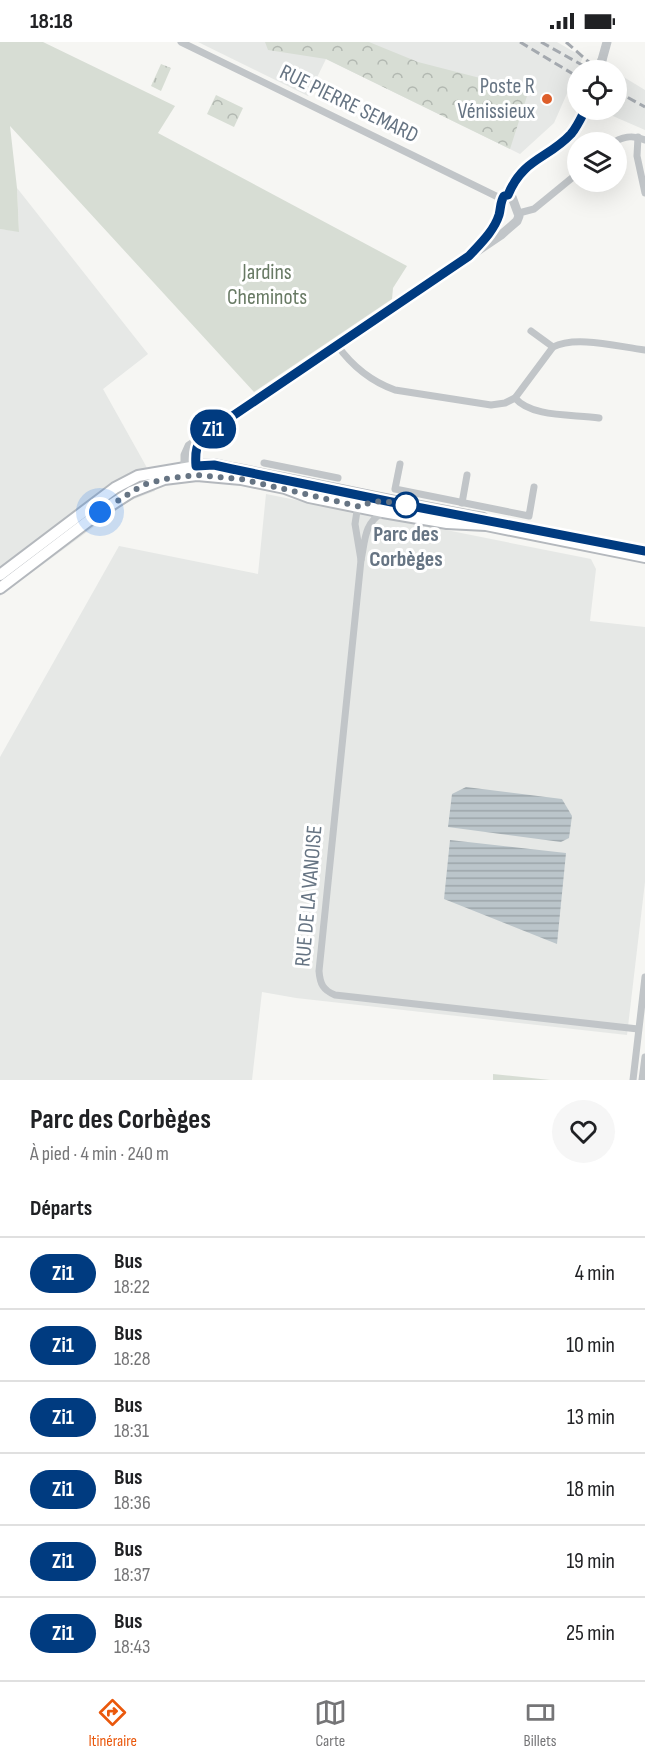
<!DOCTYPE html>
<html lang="fr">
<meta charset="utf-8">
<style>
:root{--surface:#fff;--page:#f6f6f6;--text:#202124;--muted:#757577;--line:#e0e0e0;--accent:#ea580c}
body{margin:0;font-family:"Sofia Sans Condensed",sans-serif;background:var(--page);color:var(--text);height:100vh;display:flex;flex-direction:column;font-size:22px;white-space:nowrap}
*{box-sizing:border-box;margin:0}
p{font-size:20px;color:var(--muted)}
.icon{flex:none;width:33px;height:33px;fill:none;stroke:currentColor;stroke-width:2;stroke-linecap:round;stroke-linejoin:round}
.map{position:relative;height:1038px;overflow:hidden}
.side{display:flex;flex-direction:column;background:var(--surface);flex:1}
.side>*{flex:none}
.badge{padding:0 12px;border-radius:20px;font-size:21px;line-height:39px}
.controls{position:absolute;left:567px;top:18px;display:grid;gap:12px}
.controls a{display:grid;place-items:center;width:60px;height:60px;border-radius:50%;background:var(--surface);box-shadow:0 6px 24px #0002;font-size:30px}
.you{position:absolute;width:30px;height:30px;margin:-15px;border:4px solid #fff;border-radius:50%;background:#1a73e8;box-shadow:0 0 0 9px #1a73e833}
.map>.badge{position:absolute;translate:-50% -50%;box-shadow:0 0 0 3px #fff}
h2{padding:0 30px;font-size:22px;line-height:54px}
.round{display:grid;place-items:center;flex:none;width:63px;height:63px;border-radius:32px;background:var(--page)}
.overview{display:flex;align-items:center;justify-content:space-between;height:102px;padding:0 30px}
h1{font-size:28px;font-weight:700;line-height:45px}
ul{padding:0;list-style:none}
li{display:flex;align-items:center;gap:18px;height:72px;padding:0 30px;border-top:2px solid var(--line)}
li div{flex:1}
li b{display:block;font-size:22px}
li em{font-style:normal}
li .badge{min-width:66px;font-weight:700;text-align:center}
.status{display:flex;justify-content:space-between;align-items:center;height:42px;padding:0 30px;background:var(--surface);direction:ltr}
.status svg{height:16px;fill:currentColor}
.menu{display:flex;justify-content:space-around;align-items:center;height:84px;border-top:2px solid var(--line);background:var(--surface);font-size:16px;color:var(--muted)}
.menu a{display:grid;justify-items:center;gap:3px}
.menu .active{color:var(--accent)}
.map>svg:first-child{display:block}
.built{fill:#e6e8e6}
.grass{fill:url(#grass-tufts)}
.park{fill:url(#park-crowns)}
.garden{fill:#d7ddd4}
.water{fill:url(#water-rules)}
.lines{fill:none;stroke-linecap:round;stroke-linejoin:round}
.secondary-casing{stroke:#b4b8bd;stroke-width:14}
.minor{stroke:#c1c5c8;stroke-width:7}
.tertiary{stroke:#c1c5c8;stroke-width:9}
.secondary{stroke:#fff;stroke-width:10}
.rail{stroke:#a4a9af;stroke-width:3;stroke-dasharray:9 4.5;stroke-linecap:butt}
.tertiary-bridge{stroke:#c1c5c8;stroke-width:9}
.line-casing{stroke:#fff;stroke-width:14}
.line{stroke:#003b80;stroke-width:9}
.walk{stroke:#667483;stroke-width:6;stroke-dasharray:0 10.8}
.poi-dot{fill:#de5f2b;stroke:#fff;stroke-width:2}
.stop-dot{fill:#fff;stroke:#003b80;stroke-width:3}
.labels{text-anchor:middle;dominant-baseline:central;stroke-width:6;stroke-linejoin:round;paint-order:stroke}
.poi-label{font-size:22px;fill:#667483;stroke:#fff;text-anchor:end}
.street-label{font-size:22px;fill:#667483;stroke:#fff}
.park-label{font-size:22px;fill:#687a64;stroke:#fff}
.stop-label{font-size:22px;font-weight:bold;fill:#667483;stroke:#fff}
</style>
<div class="status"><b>18:18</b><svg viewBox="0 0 49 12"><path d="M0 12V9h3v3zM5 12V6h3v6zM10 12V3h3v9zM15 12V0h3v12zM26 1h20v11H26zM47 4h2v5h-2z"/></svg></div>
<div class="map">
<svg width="645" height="1038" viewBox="0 0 645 1038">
<defs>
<pattern id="grass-tufts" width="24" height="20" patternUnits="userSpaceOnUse" patternTransform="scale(1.5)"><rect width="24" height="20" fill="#d7ddd4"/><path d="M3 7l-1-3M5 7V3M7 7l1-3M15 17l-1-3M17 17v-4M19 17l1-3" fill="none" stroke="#b2b8b1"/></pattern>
<pattern id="park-crowns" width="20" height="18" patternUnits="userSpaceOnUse" patternTransform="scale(1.5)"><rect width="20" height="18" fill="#d7ddd4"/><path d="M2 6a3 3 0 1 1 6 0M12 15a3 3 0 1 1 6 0" fill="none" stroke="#b2b8b1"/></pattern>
<pattern id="water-rules" width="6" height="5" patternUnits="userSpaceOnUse" patternTransform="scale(1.5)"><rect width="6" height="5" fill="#bbc5ca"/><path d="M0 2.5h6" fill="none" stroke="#9ca5a9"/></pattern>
</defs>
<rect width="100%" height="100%" fill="#f6f6f3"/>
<!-- built -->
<g class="built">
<polygon points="198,0 557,0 583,15 554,81 520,112 326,17 308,54"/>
<polygon points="617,31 645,48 645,88 599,68 616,68"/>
<polygon points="17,146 148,312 103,347 146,424 155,449 129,459 0,554 0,187 19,189"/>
<polygon points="266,452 591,517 596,527 590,579 645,585 645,840 627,993 296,956 262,950 252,1038 0,1038 0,715 119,504 258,532"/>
</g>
<!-- grass -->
<polygon class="grass" points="161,22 171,26 161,49 151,44"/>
<!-- park -->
<g class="park">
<polygon points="265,0 369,0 418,20 480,36 528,51 510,107 326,17 268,8"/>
<polygon points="216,53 243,66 234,85 207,72"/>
</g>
<!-- garden -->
<g class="garden">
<polygon points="0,0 43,0 175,64 158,91 407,224 393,246 392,257 254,350 10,84 17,146 19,190 0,187"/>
<polygon points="493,1032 550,1038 493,1038"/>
</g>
<!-- water -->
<g class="water">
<polygon points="466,745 562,757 572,774 569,796 561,800 448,785 452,752"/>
<polygon points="450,798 566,811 557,902 444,857"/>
</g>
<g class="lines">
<defs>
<g id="secondary">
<path d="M0 533 115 446 138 434 197 424 214 423 232 427C316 443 399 462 483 477"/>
<polyline points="0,546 100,470 131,450 164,437 197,433 241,437 285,446 309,455 383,470 447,481 486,483 645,515"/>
</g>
</defs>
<!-- secondary casing -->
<use href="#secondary" class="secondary-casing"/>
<!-- minor -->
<g class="minor">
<polyline points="181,0 502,157"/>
<polyline points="638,95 637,114 645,151"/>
<path d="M614 100C625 94 634 93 645 98"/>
<polyline points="519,171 534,167 578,131"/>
<polyline points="531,289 553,305"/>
<path d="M337 303C352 324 370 339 395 348L491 363 505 361 515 356 553 305C576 293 619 305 645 308"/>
<path d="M515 356C532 376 574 372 599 376"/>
<polyline points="264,421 338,436"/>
<polyline points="400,422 395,447 529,474 534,445"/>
<path d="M378 459 364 462 357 469 355 482 361 518C365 500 364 481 382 471"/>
<polyline points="462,461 467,433"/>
<path d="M361 518 319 929C320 942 323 948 335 953L638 987"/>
<polyline points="633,1038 645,935"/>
<polyline points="642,1038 645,1015"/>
</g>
<!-- tertiary -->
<g class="tertiary">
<polyline points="602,18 607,0"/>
<path d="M508 153C523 116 548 117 571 92 577 85 581 76 585 68"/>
<path d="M477 205C485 196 495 185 499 173 501 166 500 160 504 154L508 153"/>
<polyline points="197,430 195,413 199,397"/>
<polyline points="185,431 185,413 189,404 501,193 517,179 519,174 512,155 508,153"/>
</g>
<!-- secondary -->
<use href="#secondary" class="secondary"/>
<!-- rail -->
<g class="rail">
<polyline points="520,0 578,35"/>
<polyline points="541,0 591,28"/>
<polyline points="566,0 590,21"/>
<polyline points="616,49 645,65"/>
</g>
<!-- tertiary-bridge -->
<polyline class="tertiary-bridge" points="598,28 602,18"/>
</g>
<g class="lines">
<defs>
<path id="line" d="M585 68C581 76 577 85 571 92 548 117 523 116 508 153L504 154C500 160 501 166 499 173 494 189 480 202 469 214L206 392C196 400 195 411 196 424L214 423 232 427 406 463 645 509"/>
</defs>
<!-- line casing -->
<use href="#line" class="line-casing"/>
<!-- line -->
<use href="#line" class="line"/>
<!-- walk -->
<path class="walk" d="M100 470 143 443 164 437 197 433 241 437 361 465C375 455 392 461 406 463"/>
</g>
<!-- markers -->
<circle class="poi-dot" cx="547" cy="57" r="6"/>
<circle class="stop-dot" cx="406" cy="463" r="12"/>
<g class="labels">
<!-- poi labels -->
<g class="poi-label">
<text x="535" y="44">Poste R<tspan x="535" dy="25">Vénissieux</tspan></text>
</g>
<!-- street labels -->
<g class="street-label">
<text transform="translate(349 62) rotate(26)">RUE PIERRE SEMARD</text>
<text transform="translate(309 854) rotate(-85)">RUE DE LA VANOISE</text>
</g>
<!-- park labels -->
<g class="park-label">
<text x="267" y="230">Jardins<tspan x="267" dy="25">Cheminots</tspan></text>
</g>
<!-- stop labels -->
<g class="stop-label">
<text x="406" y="492">Parc des<tspan x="406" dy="25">Corbèges</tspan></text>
</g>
</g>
</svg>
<div class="controls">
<a><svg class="icon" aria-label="locate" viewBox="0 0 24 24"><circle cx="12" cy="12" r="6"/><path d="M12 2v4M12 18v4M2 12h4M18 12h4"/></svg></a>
<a><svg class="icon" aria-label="layers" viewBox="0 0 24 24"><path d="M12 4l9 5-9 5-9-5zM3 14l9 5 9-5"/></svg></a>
</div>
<div class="you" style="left:100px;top:470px"></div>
<b class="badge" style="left:213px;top:387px;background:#003b80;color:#fff">Zi1</b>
</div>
<section class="side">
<div class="overview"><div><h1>Parc des Corbèges</h1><p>À pied · 4 min · 240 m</p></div><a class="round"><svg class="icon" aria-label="heart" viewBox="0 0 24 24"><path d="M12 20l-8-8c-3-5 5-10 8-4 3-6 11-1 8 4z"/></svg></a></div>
<h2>Départs</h2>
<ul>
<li><span class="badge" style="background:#003b80;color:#fff">Zi1</span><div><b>Bus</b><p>18:22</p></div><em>4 min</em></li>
<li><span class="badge" style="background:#003b80;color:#fff">Zi1</span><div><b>Bus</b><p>18:28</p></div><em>10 min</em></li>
<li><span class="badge" style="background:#003b80;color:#fff">Zi1</span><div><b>Bus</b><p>18:31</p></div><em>13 min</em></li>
<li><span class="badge" style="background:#003b80;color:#fff">Zi1</span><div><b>Bus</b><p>18:36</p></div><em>18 min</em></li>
<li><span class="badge" style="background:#003b80;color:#fff">Zi1</span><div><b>Bus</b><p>18:37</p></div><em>19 min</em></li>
<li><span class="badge" style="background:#003b80;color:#fff">Zi1</span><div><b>Bus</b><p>18:43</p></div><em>25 min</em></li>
</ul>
</section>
<nav class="menu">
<a class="active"><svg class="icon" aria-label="directions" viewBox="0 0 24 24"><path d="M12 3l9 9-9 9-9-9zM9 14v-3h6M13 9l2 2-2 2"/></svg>Itinéraire</a>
<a><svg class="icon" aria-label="map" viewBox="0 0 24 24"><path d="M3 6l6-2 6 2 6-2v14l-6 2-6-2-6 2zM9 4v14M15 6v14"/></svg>Carte</a>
<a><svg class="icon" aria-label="tickets" viewBox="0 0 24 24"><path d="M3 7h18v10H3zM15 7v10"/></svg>Billets</a>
</nav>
